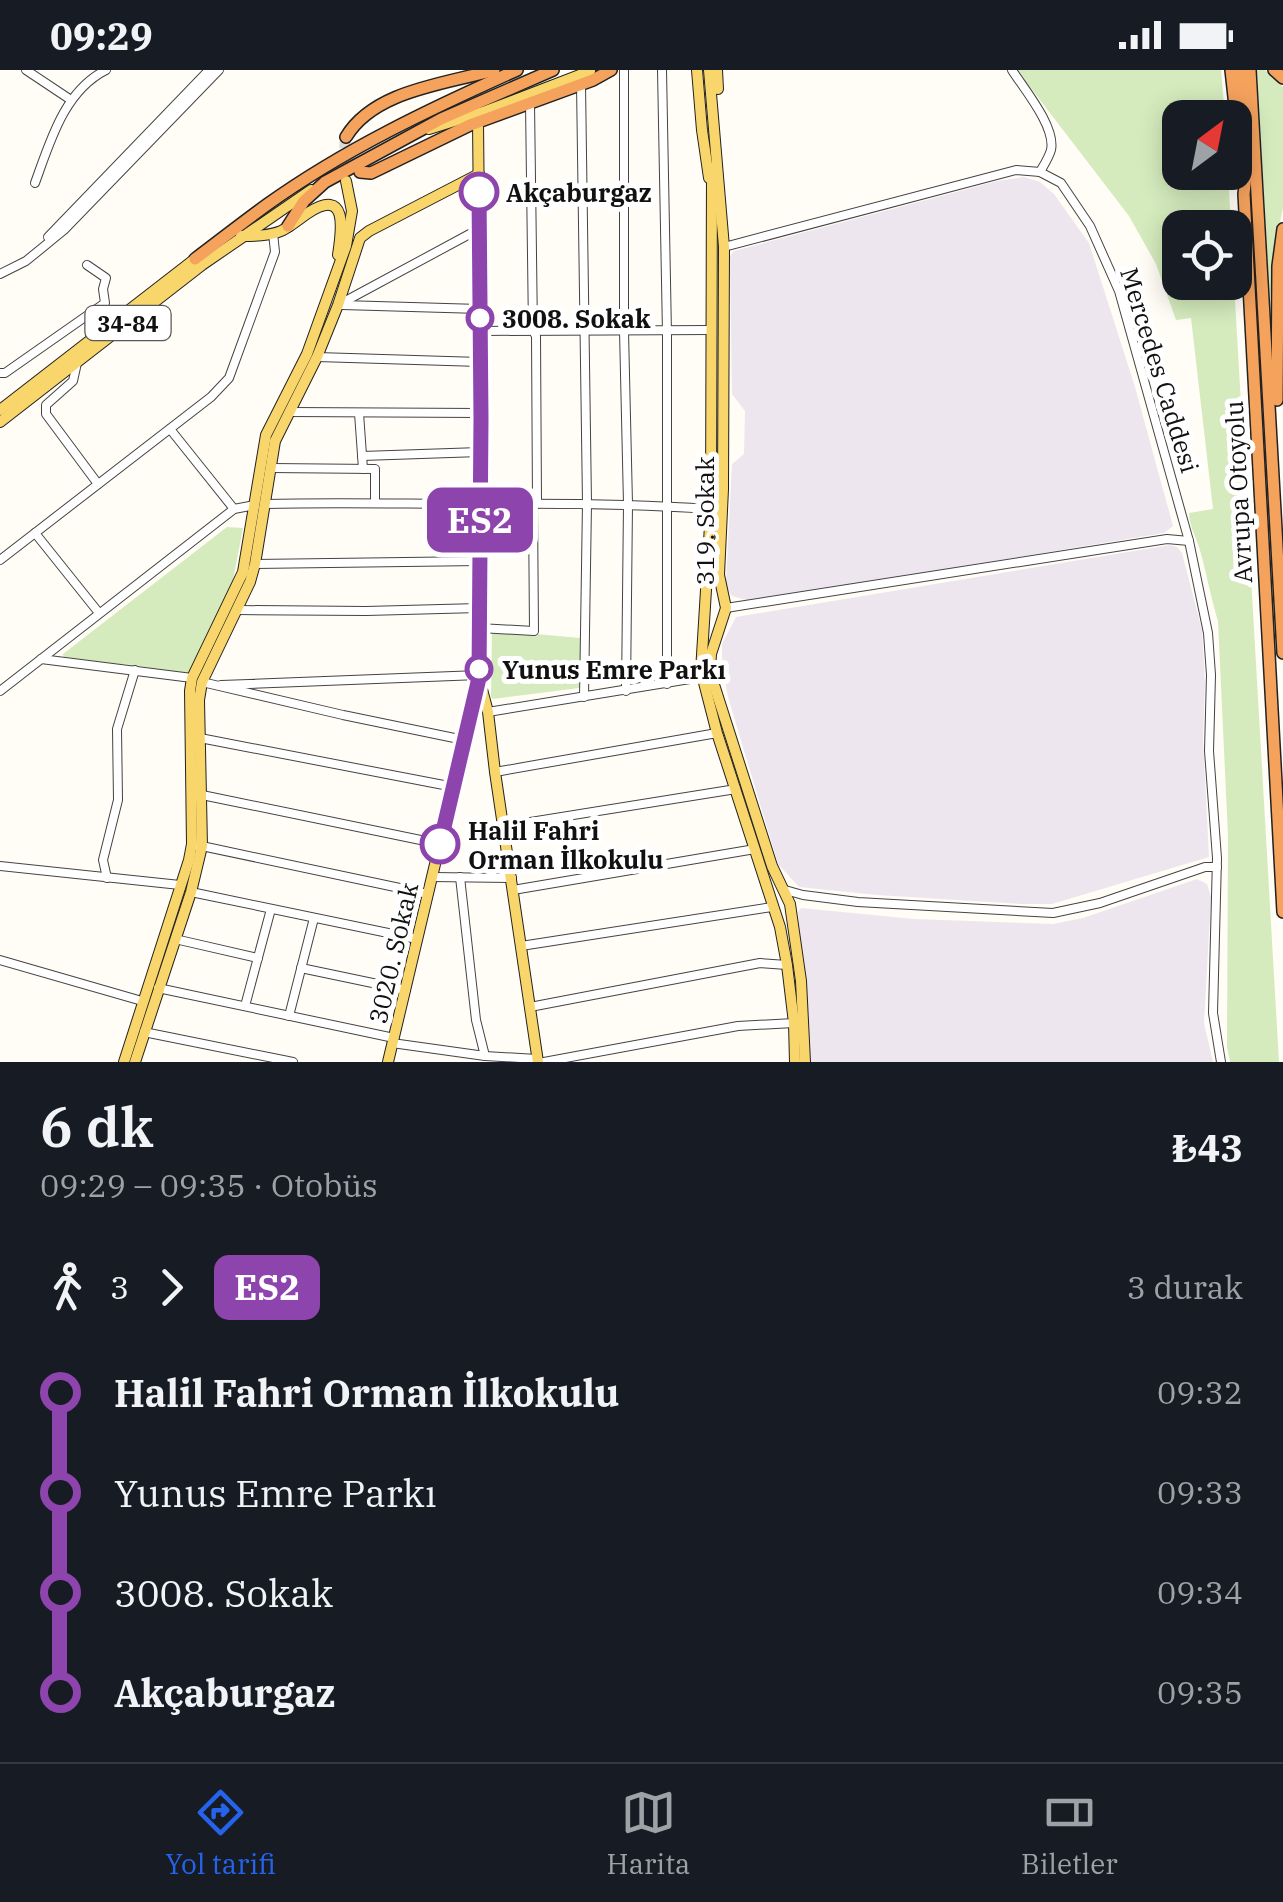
<!DOCTYPE html>
<html lang="tr">
<meta charset="utf-8">
<style>
:root{--surface:#171b24;--page:#242831;--text:#f1f3f6;--muted:#9ea1a6;--line:#363941;--accent:#2563eb}
body{margin:0;font-family:"IBM Plex Serif",serif;background:var(--page);color:var(--text);height:100vh;display:flex;flex-direction:column;font-size:38px;white-space:nowrap}
*{box-sizing:border-box;margin:0}
p{font-size:32px;color:var(--muted)}
.icon{flex:none;width:55px;height:55px;fill:none;stroke:currentColor;stroke-width:2;stroke-linecap:round;stroke-linejoin:round}
.map{position:relative;height:992px;overflow:hidden}
.sheet{display:flex;flex-direction:column;background:var(--surface);flex:1}
.sheet>*{flex:none}
.badge{padding:0 20px;border-radius:15px;font-size:35px;line-height:65px}
.needle{width:65px;rotate:32deg}
.tools{position:absolute;left:1162px;top:30px;display:grid;gap:20px}
.tools a{display:grid;place-items:center;width:90px;height:90px;border-radius:20px;background:var(--surface);box-shadow:0 5px 25px #0003;font-size:50px}
.map>.badge{position:absolute;translate:-50% -50%;box-shadow:0 0 0 5px #fff}
.legs{display:flex;align-items:center;gap:15px;height:110px;padding:0 40px;font-size:32px}
.legs p{margin-inline-start:auto}
.summary{display:flex;align-items:center;justify-content:space-between;height:170px;padding:0 40px}
h1{font-size:55px;font-weight:600;line-height:75px}
ul{padding:0 40px;list-style:none}
li{display:flex;align-items:center;gap:35px;height:100px;font-size:38px}
li i{display:grid;place-items:center;width:15px;height:100%;margin:0 12px;background:currentColor}
li i::after{content:'';width:25px;height:25px;margin:-12px;border:8px solid;border-radius:50%;background:var(--surface)}
li p{margin-inline-start:auto}
li:first-child i{background:linear-gradient(#0000 50%,currentColor 0)}
li:last-child i{background:linear-gradient(currentColor 50%,#0000 0)}
.status{display:flex;justify-content:space-between;align-items:center;height:70px;padding:0 50px;background:var(--surface);direction:ltr}
.status svg{height:28px;fill:currentColor}
.tabs{display:flex;justify-content:space-around;align-items:center;height:140px;border-top:2px solid var(--line);background:var(--surface);font-size:28px;color:var(--muted)}
.tabs a{display:grid;justify-items:center;gap:5px}
.tabs .selected{color:var(--accent)}
.map>svg:first-child{display:block}
.industrial{fill:#eee6ef}
.green{fill:#d5ebbd}
.lines{fill:none;stroke-linecap:round;stroke-linejoin:round}
.highway-tunnel{stroke:#dbdad3;stroke-width:11;stroke-dasharray:11 5.5;stroke-linecap:butt}
.minor-casing{stroke:#444;stroke-width:10}
.major-casing{stroke:#222;stroke-width:12}
.highway-casing{stroke:#222;stroke-width:14}
.minor{stroke:#fff;stroke-width:8}
.major{stroke:#f9d66b;stroke-width:10}
.highway{stroke:#f5a25d;stroke-width:11}
.line-1-casing{stroke:#fff;stroke-width:22}
.line-1{stroke:#8e44ad;stroke-width:15}
.stop-1-dot{fill:#fff;stroke:#8e44ad;stroke-width:5}
.labels{text-anchor:middle;dominant-baseline:central;stroke-width:10;stroke-linejoin:round;paint-order:stroke}
.shield{fill:#fff;stroke:#585858;stroke-width:2.5}
.shield-label{font-size:22px;font-weight:bold;fill:#111}
.stop-label{font-size:25px;font-weight:bold;fill:#111;stroke:#fff;text-anchor:start}
.street-label{font-size:25px;fill:#111;stroke:#fff}
</style>
<div class="status"><b>09:29</b><svg viewBox="0 0 49 12"><path d="M0 12V9h3v3zM5 12V6h3v6zM10 12V3h3v9zM15 12V0h3v12zM26 1h20v11H26zM47 4h2v5h-2z"/></svg></div>
<div class="map">
<svg width="1283" height="992" viewBox="0 0 1283 992">
<rect width="100%" height="100%" fill="#fffdf5"/>
<!-- industrial -->
<g class="industrial">
<polygon points="1024,107 1040,112 1054,124 1089,173 1135,317 1173,456 1164,463 759,530 750,531 732,526 727,518 726,511 732,394 744,384 745,341 732,324 730,186 734,181 930,129 997,111"/>
<polygon points="1170,475 1177,477 1182,483 1202,560 1205,612 1203,670 1209,787 1052,834 1021,834 877,825 799,817 778,794 728,627 722,598 722,574 736,547"/>
<polygon points="1197,809 1207,814 1211,827 1204,953 1213,992 808,992 798,842 801,838 914,849 1053,854 1083,848"/>
</g>
<!-- green -->
<g class="green">
<path d="M1017 0H1221L1225 47 1180 48V102L1228 103 1231 157 1180 158V212L1234 213 1279 992H1230L1227 977 1228 766 1218 551C1211 528 1207 506 1201 484 1198 470 1189 457 1189 443L1213 439 1191 248 1176 250 1156 194 1129 146Z"/>
<polygon points="1257,0 1265,0 1283,17 1283,138 1273,187 1270,233"/>
<polygon points="227,457 243,458 233,510 191,602 185,604 133,595 64,590 63,584"/>
<polygon points="492,560 580,568 581,615 579,618 493,629 491,627"/>
</g>
<g class="lines">
<!-- highway-tunnel -->
<path class="highway-tunnel" d="M346 67C342 84 348 91 360 102"/>
<defs>
<g id="minor">
<polyline points="26,0 71,30"/>
<polyline points="624,0 624,261 628,434 626,621"/>
<polyline points="662,0 667,264 667,614"/>
<path d="M1012 0C1024 19 1056 57 1051 80 1049 87 1044 95 1040 102"/>
<polyline points="581,14 587,433 584,627"/>
<path d="M35 113C50 72 64 21 106 0"/>
<polyline points="48,167 209,0"/>
<polyline points="724,177 1016,100 1040,102 1061,113 1090,156 1119,221 1189,471 1208,563 1211,605 1209,681 1217,788 1213,943 1221,992"/>
<polyline points="0,204 26,191 64,160 219,0"/>
<polyline points="338,235 479,159"/>
<polyline points="342,235 480,239"/>
<polyline points="480,261 711,260"/>
<polyline points="317,287 480,292"/>
<polyline points="77,293 73,311 46,335 46,344 98,414"/>
<polyline points="0,303 5,303 105,233 103,219 106,208 87,195"/>
<polyline points="289,342 480,343"/>
<polyline points="359,343 363,399"/>
<polyline points="170,359 234,439"/>
<polyline points="362,386 480,382"/>
<polyline points="271,398 375,399 375,432"/>
<path d="M265 434C337 432 408 434 480 434 558 433 634 434 711 439"/>
<polyline points="35,463 99,543"/>
<polyline points="0,490 211,327 229,308 275,182 273,163"/>
<polyline points="255,494 480,491"/>
<polyline points="726,538 1167,469 1189,471"/>
<polyline points="238,540 366,541 479,538"/>
<polyline points="479,558 534,561 533,438 537,432 536,266 533,261 530,33"/>
<polyline points="41,589 192,608"/>
<polyline points="202,612 343,645 464,670"/>
<polyline points="221,615 479,605"/>
<polyline points="0,621 234,439 255,435"/>
<polyline points="488,642 702,607"/>
<polyline points="200,668 454,717"/>
<polyline points="495,702 717,663"/>
<polyline points="202,725 440,774"/>
<polyline points="505,756 736,719"/>
<polyline points="197,775 428,824"/>
<polyline points="0,796 180,815"/>
<polyline points="432,807 512,808"/>
<polyline points="460,807 476,950 485,986"/>
<polyline points="107,808 103,790 118,730 117,659 135,600"/>
<polyline points="513,820 755,779"/>
<polyline points="785,820 803,825 858,832 1053,843 1100,833 1205,797 1217,797"/>
<polyline points="191,822 417,869"/>
<polyline points="175,869 258,888"/>
<polyline points="521,876 772,837"/>
<polyline points="0,890 142,931"/>
<polyline points="301,898 406,920"/>
<polyline points="158,918 394,968"/>
<polyline points="245,936 271,839"/>
<polyline points="530,937 760,893 787,895"/>
<polyline points="289,946 314,848"/>
<polyline points="144,962 293,992"/>
<polyline points="392,973 485,986 537,989"/>
<polyline points="544,992 738,956 794,953"/>
</g>
<g id="major">
<polyline points="697,0 702,60 709,108"/>
<polyline points="709,0 724,177 723,419 719,505 726,538 711,584 710,602 772,796 790,834 801,911 805,992"/>
<polyline points="717,0 718,19"/>
<polyline points="478,52 481,348 479,608 488,642 495,702 538,992"/>
<polyline points="429,59 486,41 590,1"/>
<polyline points="712,101 711,439 701,601 717,663 780,857 787,895 794,953 795,992"/>
<path d="M241 166C254 166 269 166 281 161 290 157 299 149 308 143 348 117 342 159 338 185"/>
<polyline points="0,340 195,189"/>
<polyline points="0,352 202,195 311,120"/>
<polyline points="124,992 189,790 192,774 190,621 192,608 243,502 266,365 307,284 346,176 352,141 346,111"/>
<polyline points="135,992 191,822 202,776 199,630 202,612 250,512 255,494 275,371 317,287 338,235 360,168 369,161 479,104"/>
<polyline points="388,992 479,609"/>
</g>
<g id="highway">
<polyline points="1231,0 1235,36"/>
<polyline points="1240,0 1246,106 1244,124 1283,842"/>
<polyline points="1250,0 1283,583"/>
<polyline points="1274,0 1283,8"/>
<path d="M346 67C374 20 446 14 494 0"/>
<polyline points="360,102 371,103 470,55 593,10 611,0"/>
<polyline points="288,156 304,131 325,112 441,49 553,0"/>
<path d="M195 189C219 171 243 152 268 134 345 79 432 38 517 0"/>
<polyline points="1277,330 1278,196 1283,159"/>
</g>
</defs>
<!-- minor casing -->
<use href="#minor" class="minor-casing"/>
<!-- major casing -->
<use href="#major" class="major-casing"/>
<!-- highway casing -->
<use href="#highway" class="highway-casing"/>
<!-- minor -->
<use href="#minor" class="minor"/>
<!-- major -->
<use href="#major" class="major"/>
<!-- highway -->
<use href="#highway" class="highway"/>
</g>
<g class="lines">
<defs>
<polyline id="line-1" points="440,774 479,608 481,348 479,122"/>
</defs>
<!-- line-1 casing -->
<use href="#line-1" class="line-1-casing"/>
<!-- line-1 -->
<use href="#line-1" class="line-1"/>
</g>
<!-- markers -->
<g class="stop-1-dot">
<circle cx="479" cy="122" r="18"/>
<circle cx="480" cy="248" r="12"/>
<circle cx="479" cy="599" r="12"/>
<circle cx="440" cy="774" r="18"/>
</g>
<g class="labels">
<!-- shield labels -->
<rect class="shield" x="85.5" y="236" width="85" height="34" rx="8"/>
<g class="shield-label">
<text x="128" y="253">34-84</text>
</g>
<!-- stop labels -->
<g class="stop-label">
<text x="506" y="122">Akçaburgaz</text>
<text x="502" y="248">3008. Sokak</text>
<text x="502" y="599">Yunus Emre Parkı</text>
<text x="468" y="760">Halil Fahri<tspan x="468" dy="29">Orman İlkokulu</tspan></text>
</g>
<!-- street labels -->
<g class="street-label">
<text transform="translate(1160 300) rotate(73)">Mercedes Caddesi</text>
<text transform="translate(1238 422) rotate(-93)">Avrupa Otoyolu</text>
<text transform="translate(704 451) rotate(-90)">319. Sokak</text>
<text transform="translate(393 883) rotate(-77)">3020. Sokak</text>
</g>
</g>
</svg>
<div class="tools">
<a><svg class="needle" viewBox="-14 -14 28 28"><path d="M0-13l5 13h-10z" fill="#e53935"/><path d="M0 13l5-13h-10z" fill="#9ea1a6"/></svg></a>
<a><svg class="icon" aria-label="locate" viewBox="0 0 24 24"><circle cx="12" cy="12" r="6"/><path d="M12 2v4M12 18v4M2 12h4M18 12h4"/></svg></a>
</div>
<b class="badge" style="left:480px;top:450px;background:#8e44ad;color:#fff">ES2</b>
</div>
<section class="sheet">
<div class="summary"><div><h1>6 dk</h1><p>09:29 – 09:35 · Otobüs</p></div><b>₺43</b></div>
<div class="legs"><svg class="icon" aria-label="walk" viewBox="0 0 24 24"><circle cx="13" cy="4" r="2"/><path d="M13 8l-2 6 4 7M11 14l-3 7M7 12l3-4h3l4 4"/></svg>3<svg class="icon" aria-label="forward" viewBox="0 0 24 24"><path d="M9 5l7 7-7 7"/></svg><b class="badge" style="background:#8e44ad;color:#fff">ES2</b><p>3 durak</p></div>
<ul>
<li><i style="color:#8e44ad"></i><b>Halil Fahri Orman İlkokulu</b><p>09:32</p></li>
<li><i style="color:#8e44ad"></i><span>Yunus Emre Parkı</span><p>09:33</p></li>
<li><i style="color:#8e44ad"></i><span>3008. Sokak</span><p>09:34</p></li>
<li><i style="color:#8e44ad"></i><b>Akçaburgaz</b><p>09:35</p></li>
</ul>
</section>
<nav class="tabs">
<a class="selected"><svg class="icon" aria-label="directions" viewBox="0 0 24 24"><path d="M12 3l9 9-9 9-9-9zM9 14v-3h6M13 9l2 2-2 2"/></svg>Yol tarifi</a>
<a><svg class="icon" aria-label="map" viewBox="0 0 24 24"><path d="M3 6l6-2 6 2 6-2v14l-6 2-6-2-6 2zM9 4v14M15 6v14"/></svg>Harita</a>
<a><svg class="icon" aria-label="tickets" viewBox="0 0 24 24"><path d="M3 7h18v10H3zM15 7v10"/></svg>Biletler</a>
</nav>
